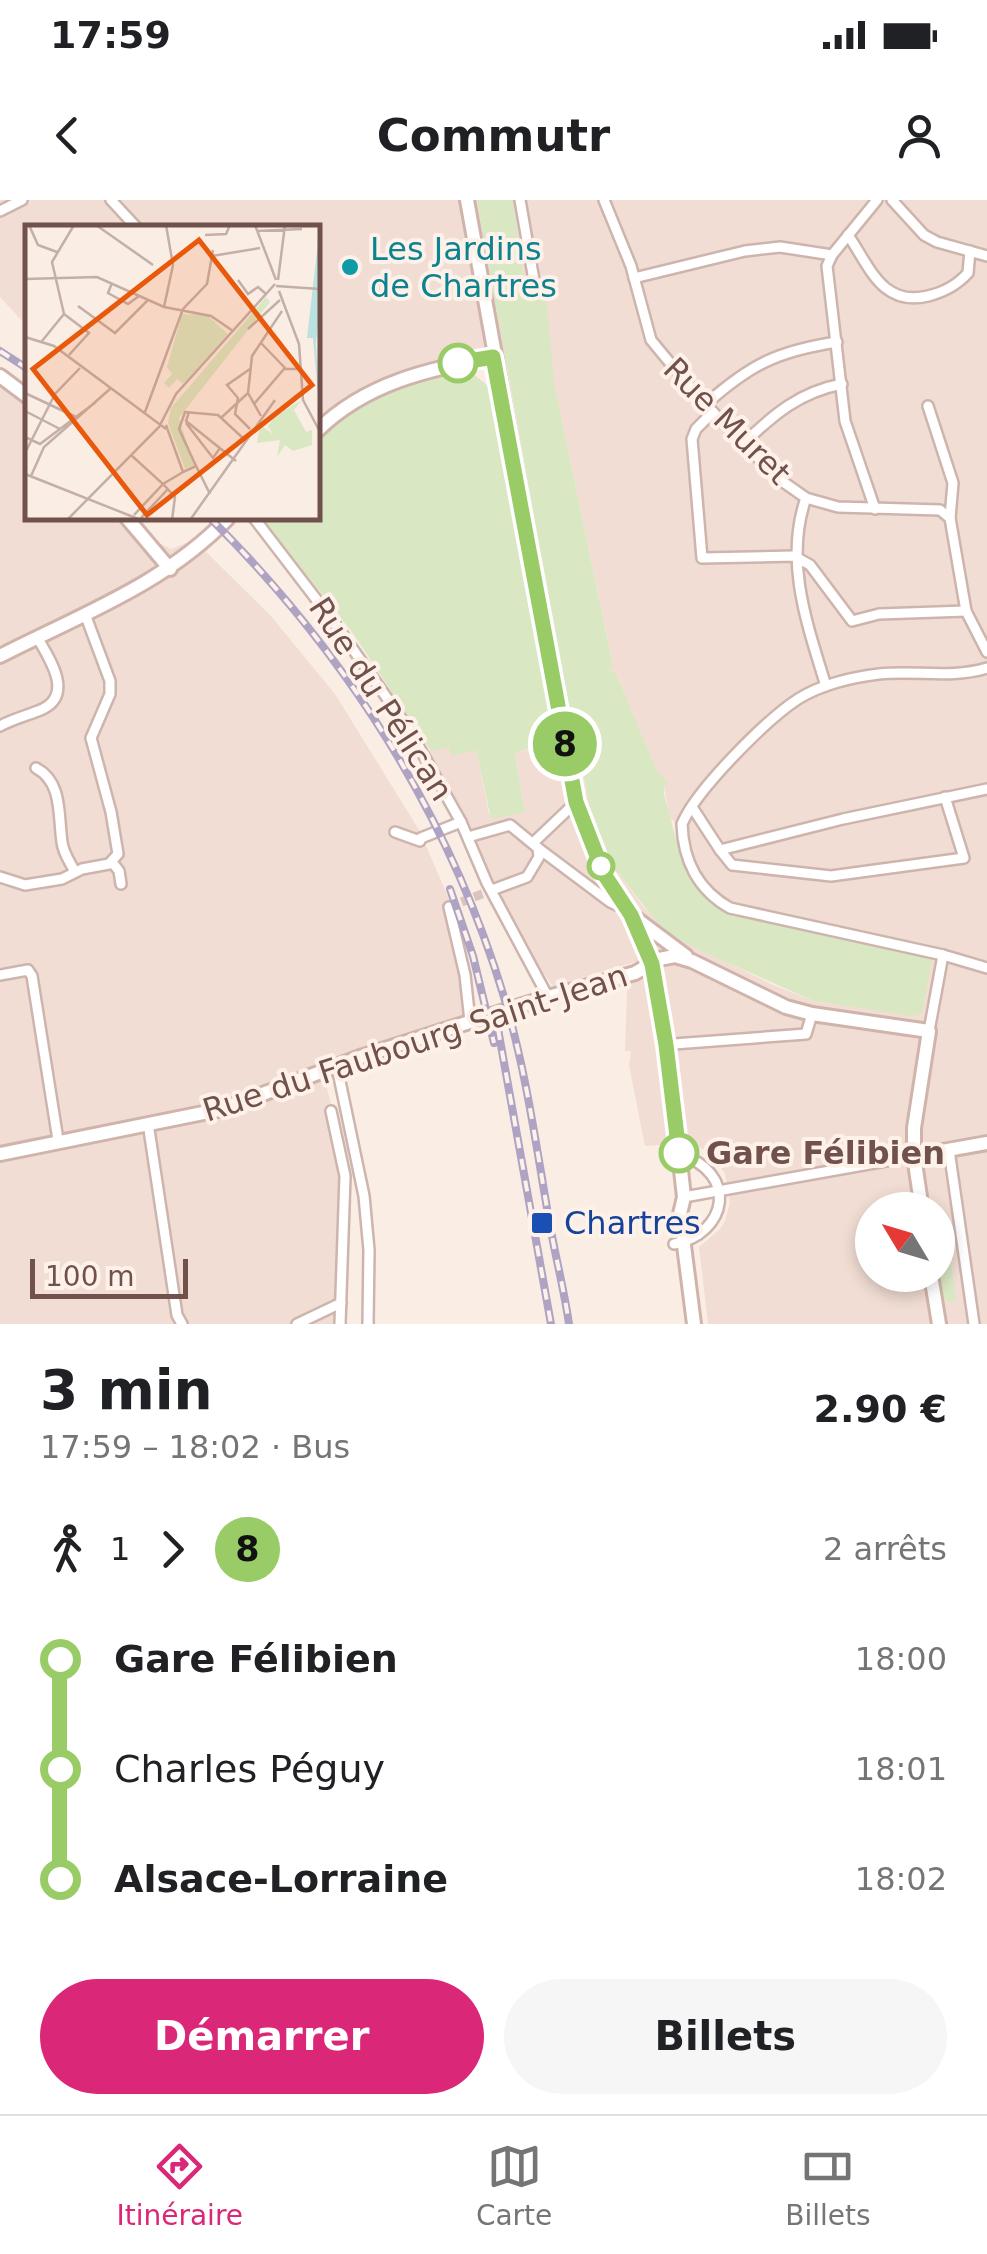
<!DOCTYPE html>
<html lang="fr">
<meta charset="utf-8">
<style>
:root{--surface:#fff;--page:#f6f6f6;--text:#202124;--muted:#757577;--line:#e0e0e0;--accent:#db2777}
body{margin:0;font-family:"DejaVu Sans",sans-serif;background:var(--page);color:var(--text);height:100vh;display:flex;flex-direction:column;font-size:38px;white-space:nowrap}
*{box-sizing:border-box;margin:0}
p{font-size:32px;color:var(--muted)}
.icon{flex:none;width:55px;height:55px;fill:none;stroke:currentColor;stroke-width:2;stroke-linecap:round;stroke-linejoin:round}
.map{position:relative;height:1124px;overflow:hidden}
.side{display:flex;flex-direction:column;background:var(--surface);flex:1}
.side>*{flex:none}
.badge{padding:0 20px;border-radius:32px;font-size:35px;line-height:65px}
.needle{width:65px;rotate:308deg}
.fabs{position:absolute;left:855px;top:992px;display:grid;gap:20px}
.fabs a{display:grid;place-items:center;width:100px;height:100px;border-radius:50%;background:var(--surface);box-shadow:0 5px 15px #0003;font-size:50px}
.scale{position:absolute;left:30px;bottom:25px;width:158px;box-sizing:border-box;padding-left:10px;border:5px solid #71514b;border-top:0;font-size:28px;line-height:35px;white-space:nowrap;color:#71514b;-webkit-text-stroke:8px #fef1e9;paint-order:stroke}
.map>.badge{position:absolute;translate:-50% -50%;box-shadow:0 0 0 5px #fff}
.legs{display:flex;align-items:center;gap:15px;height:110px;padding:0 40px;font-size:32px}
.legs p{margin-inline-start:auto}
.summary{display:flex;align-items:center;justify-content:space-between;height:170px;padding:0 40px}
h1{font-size:55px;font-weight:700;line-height:75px}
.cta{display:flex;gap:20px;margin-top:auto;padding:20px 40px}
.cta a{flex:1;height:115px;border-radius:60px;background:var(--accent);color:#fff;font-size:40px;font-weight:700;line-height:115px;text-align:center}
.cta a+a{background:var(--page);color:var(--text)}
ul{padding:0 40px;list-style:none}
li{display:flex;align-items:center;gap:35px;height:110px;font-size:38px}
li i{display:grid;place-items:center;width:15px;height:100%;margin:0 12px;background:currentColor}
li i::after{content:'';width:25px;height:25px;margin:-12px;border:8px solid;border-radius:50%;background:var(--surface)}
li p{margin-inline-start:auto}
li:first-child i{background:linear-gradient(#0000 50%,currentColor 0)}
li:last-child i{background:linear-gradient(currentColor 50%,#0000 0)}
.status{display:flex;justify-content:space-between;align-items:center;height:70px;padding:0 50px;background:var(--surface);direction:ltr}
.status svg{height:28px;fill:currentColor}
header{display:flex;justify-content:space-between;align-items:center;height:130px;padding:0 40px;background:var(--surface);font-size:45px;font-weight:700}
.tabs{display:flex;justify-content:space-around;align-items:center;height:140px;border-top:2px solid var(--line);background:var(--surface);font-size:28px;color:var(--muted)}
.tabs a{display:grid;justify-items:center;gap:5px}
.tabs .current{color:var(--accent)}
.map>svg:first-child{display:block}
.residential{fill:#f1ddd3;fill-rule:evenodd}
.green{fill:#d9e7c3}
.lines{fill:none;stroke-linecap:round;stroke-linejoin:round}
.street-tunnel{stroke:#d8c6be;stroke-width:9;stroke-dasharray:9 4.5;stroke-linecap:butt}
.street-casing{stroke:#cdb5ae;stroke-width:14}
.secondary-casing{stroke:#d0b4ab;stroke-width:18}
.street{stroke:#fff;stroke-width:9}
.secondary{stroke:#fff;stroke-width:12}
.rail-casing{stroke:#aea3c3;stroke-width:8}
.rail{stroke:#fef1e9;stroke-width:4;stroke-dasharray:11;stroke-linecap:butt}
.line-1-casing{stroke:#fff;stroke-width:22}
.line-1{stroke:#9c6;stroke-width:15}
.culture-dot{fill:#0f9aa8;stroke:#fef1e9;stroke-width:4}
.stop-1-dot{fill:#fff;stroke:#9c6;stroke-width:5}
.transit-dot{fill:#1a4fb4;stroke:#fef1e9;stroke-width:4}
.labels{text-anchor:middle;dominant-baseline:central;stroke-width:8;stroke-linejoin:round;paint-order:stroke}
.culture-label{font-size:32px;fill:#0d838f;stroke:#fef1e9;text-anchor:start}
.street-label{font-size:32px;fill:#71514b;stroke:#fef1e9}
.stop-label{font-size:32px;font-weight:bold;fill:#71514b;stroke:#fef1e9;text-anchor:start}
.transit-label{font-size:32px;fill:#164399;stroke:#fef1e9;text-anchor:start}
.inset-road{fill:none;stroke:#c3afa7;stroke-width:2.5}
.view{fill:#e8590c;fill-opacity:0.15;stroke:#e8590c;stroke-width:5}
.inset-edge{fill:none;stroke:#71514b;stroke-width:5}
</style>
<div class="status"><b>17:59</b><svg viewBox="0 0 49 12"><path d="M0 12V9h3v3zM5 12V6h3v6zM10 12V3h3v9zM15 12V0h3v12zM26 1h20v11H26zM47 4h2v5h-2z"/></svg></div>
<header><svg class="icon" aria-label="back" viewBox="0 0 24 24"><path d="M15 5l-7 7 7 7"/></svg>Commutr<svg class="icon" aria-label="person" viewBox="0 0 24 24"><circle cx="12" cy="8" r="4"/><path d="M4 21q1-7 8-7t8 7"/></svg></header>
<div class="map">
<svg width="987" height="1124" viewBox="0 0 987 1124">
<rect width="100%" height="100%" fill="#faede4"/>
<!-- residential -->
<g class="residential">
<path d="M0 0H987V1124H708L699 1047 720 1029 725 1021 730 1003 725 973 706 950 686 943 645 946 629 865 631 851H625L627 792 635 762 553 786 487 698 452 616 418 554 449 546 476 550 489 614 525 611 515 553 575 536 586 591 617 671 644 708 672 735 773 785 814 801 911 815 913 813 729 710 708 697 691 679 681 658 674 621 670 619 664 587 669 584 657 571 616 473 609 470 613 465 554 182 550 148 385 187 318 235V28H28L27 126 0 97ZM872 1010H938V1075H872Z"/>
<polygon points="0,168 27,189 28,318 133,318 152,340 171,349 194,340 270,415 335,494 419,630 449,699 468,763 478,825 324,877 346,962 347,1124 0,1124"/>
</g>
<!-- green -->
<g class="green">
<polygon points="477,0 513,0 525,86 548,86 546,97 554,182 613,466 609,470 616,473 657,571 669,584 664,587 664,594 681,658 691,679 708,697 729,710 927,755 932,760 922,813 912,816 814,801 699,750 672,735 654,719 617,671 593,619 569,512"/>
<path d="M469 170 490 188 554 540 515 553 525 612 491 619 476 550 451 556 449 547 431 551 352 432 261 318H318V237C366 192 409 181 469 170Z"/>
<path d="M947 1035 956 1100 947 1102C934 1084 938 1059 938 1036Z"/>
</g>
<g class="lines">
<!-- street-tunnel -->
<polyline class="street-tunnel" points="449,707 492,690"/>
<defs>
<g id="street">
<polyline points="111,0 137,28"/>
<polyline points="520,0 535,86"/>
<polyline points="604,0 631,66 651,140 699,198 779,279 806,298 838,307 940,310 950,318"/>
<polyline points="892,0 924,35 937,42 987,56"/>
<polyline points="0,11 22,0"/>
<path d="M848 35C870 67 882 107 928 96 944 92 956 86 968 73L970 51"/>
<polyline points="634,78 745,51 780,47 832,55"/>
<path d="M706 204C751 164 778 151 837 142"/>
<polyline points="928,206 953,283 950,318 966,411 987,452"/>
<polyline points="713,212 696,229 692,239 702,358 794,356 810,365 852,421 879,414 966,411"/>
<path d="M744 243C774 214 800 192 842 184"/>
<path d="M806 298C784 361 807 424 826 486"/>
<polyline points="875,309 845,221 827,66 832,55 877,0"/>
<polyline points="254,318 336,425 410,531 461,622 487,683 548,797"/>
<path d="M0 526C13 519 25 516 38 511 76 497 50 460 37 437"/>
<path d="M36 568C63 582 58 616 62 642 63 653 70 662 75 672"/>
<polyline points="692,607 720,650 843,619 987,589"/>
<polyline points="395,632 420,641 421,638 461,622"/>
<polyline points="468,637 510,625 538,648 539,657 527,677 492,690"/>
<polyline points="534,642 576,602"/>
<polyline points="538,648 610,702 625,709"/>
<polyline points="720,650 732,665 831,676 964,658 945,597"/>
<polyline points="112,662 119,671 121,684"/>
<polyline points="0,677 25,685 62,679 82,669 109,664 118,654 111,612 91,538 110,494 110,481 85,414"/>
<polyline points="449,707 465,775 470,821"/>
<path d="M943 755 730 708C698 690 683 660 682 624 696 590 766 520 798 499 820 485 852 477 879 474 915 470 951 479 987 468"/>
<polyline points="0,775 28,770 32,776 58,940"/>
<polyline points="929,831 943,755 987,768"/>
<polyline points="674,844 806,834 812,814"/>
<polyline points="337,867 364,996 369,1050 368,1124"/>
<polyline points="331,911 345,976 340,1124"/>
<polyline points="148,923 177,1115 182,1124"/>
<polyline points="949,950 974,1124"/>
<polyline points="684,997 914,956"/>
<path d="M674 1044C727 1034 740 973 679 954"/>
<polyline points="297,1124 341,1103"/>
</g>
<g id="secondary">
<polyline points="467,0 576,602 604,674 631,715 652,764 667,845 684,997 680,1014 694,1124"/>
<polyline points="0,176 28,197"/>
<path d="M318 230C366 183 429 169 493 157"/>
<polyline points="127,318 170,369"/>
<path d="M0 456C80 415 165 384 228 318"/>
<polyline points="634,717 686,756"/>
<polyline points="0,954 223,909 363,856 548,797 635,773 659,759 675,756 692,761 786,807 812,814 929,831 914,928 914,956 922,1010"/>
<polyline points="914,956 987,943"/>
<polyline points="931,1075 939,1124"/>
</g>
</defs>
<!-- street casing -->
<use href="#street" class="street-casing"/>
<!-- secondary casing -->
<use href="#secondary" class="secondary-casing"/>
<!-- street -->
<use href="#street" class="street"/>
<!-- secondary -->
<use href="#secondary" class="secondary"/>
<defs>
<g id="rail">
<polyline points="0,151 28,169"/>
<path d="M210 318C345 452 449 614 504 797 526 870 536 945 549 1020 555 1055 564 1089 569 1124"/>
<polyline points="450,689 473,756 494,843"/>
<polyline points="498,829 551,1124"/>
</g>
</defs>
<!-- rail casing -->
<use href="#rail" class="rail-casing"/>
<!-- rail -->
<use href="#rail" class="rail"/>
</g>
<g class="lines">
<defs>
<polyline id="line-1" points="458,163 493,157 576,602 604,674 631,715 652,764 666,845 679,953"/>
</defs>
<!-- line-1 casing -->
<use href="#line-1" class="line-1-casing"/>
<!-- line-1 -->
<use href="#line-1" class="line-1"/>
</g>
<!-- markers -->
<circle class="culture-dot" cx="350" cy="67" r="10"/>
<g class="stop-1-dot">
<circle cx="458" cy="163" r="18"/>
<circle cx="601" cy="666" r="12"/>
<circle cx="679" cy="953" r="18"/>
</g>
<rect class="transit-dot" x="530" y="1011" width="24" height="24" rx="5"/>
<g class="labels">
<!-- culture labels -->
<g class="culture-label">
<text x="370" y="49">Les Jardins<tspan x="370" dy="37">de Chartres</tspan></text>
</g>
<!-- street labels -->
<g class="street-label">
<text transform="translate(727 221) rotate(45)">Rue Muret</text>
<text transform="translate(381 499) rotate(57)">Rue du Pélican</text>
<text transform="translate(415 843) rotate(-18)">Rue du Faubourg Saint-Jean</text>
</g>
<!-- stop labels -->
<g class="stop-label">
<text x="706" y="953">Gare Félibien</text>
</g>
<!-- transit labels -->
<g class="transit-label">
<text x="564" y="1023">Chartres</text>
</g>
</g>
<!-- overview -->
<g transform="translate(25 25)">
<rect width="295" height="295" fill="#faede4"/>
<path d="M241 72 245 77 154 193 169 240 160 244 143 198 146 183ZM157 89 182 90 203 109 158 159 152 154 144 163 139 158 147 149 142 142ZM277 175 269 185 281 207 287 205V220L268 226 260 220 252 232 255 215 232 218 235 200 248 209 243 201 250 191Z" fill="#d9e7c3"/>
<path d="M295 0V82L291 119 295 192 288 113H282Z" fill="#bae2e0"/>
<path class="inset-road" d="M4 0 13 20 32 27M71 0 128 40M230 0 251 55M231 6 277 4M180 10 201 9 205 0M187 31 235 23M0 54 72 52 139 82 186 91 208 106M213 55 223 69 233 62 241 69M253 55 260 0M87 58 83 68 103 79 114 71M251 61 295 64M254 66 274 119 278 175 294 205 295 236M53 81 90 108 123 75M139 82 148 40 141 0M39 89 64 108 44 130M223 104 255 75M0 112 29 121 141 204M17 116 39 89 27 37 49 0M236 118 261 144M295 120V173M0 168 51 192M229 179 259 144H277M0 186 35 204M120 187 158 84 182 59 188 25M164 187 161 196 211 236M236 191 223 168 227 131 257 86M197 192 223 168M161 198 188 233 195 223M141 200 158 247 138 259 150 272 147 295M225 204 210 189 213 173 202 160 225 144M0 212 15 219 71 177M0 228 30 169 55 143M106 230 138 259 109 290M171 241 154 204 160 187 193 190 220 215M158 247 171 241 185 269M0 249 116 295M6 251 19 222 85 164M115 294 143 264M42 295 134 202 151 169 250 59M165 295 250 175"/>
<path class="view" d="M174 15 287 160 122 290 8 144Z"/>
<rect width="295" height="295" class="inset-edge"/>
</g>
</svg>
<div class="fabs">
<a><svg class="needle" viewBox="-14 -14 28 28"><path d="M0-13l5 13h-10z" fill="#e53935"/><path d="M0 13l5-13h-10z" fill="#757577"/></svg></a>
</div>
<div class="scale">100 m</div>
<b class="badge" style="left:565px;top:544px;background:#9c6;color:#111">8</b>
</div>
<section class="side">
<div class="summary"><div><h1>3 min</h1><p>17:59 – 18:02 · Bus</p></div><b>2.90 €</b></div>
<div class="legs"><svg class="icon" aria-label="walk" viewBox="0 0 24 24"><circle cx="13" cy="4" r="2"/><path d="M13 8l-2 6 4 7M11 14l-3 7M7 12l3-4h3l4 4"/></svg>1<svg class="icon" aria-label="forward" viewBox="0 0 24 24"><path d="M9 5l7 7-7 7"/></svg><b class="badge" style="background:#9c6;color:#111">8</b><p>2 arrêts</p></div>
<ul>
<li><i style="color:#9c6"></i><b>Gare Félibien</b><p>18:00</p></li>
<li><i style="color:#9c6"></i><span>Charles Péguy</span><p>18:01</p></li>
<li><i style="color:#9c6"></i><b>Alsace-Lorraine</b><p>18:02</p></li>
</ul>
<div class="cta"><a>Démarrer</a><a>Billets</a></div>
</section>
<nav class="tabs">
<a class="current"><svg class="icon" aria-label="directions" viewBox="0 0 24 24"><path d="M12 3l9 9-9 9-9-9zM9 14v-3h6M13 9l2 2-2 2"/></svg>Itinéraire</a>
<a><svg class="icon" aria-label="map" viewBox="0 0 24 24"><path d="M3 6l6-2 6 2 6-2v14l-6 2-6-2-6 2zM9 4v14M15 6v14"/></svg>Carte</a>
<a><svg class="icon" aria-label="tickets" viewBox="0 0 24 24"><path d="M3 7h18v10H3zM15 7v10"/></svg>Billets</a>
</nav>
